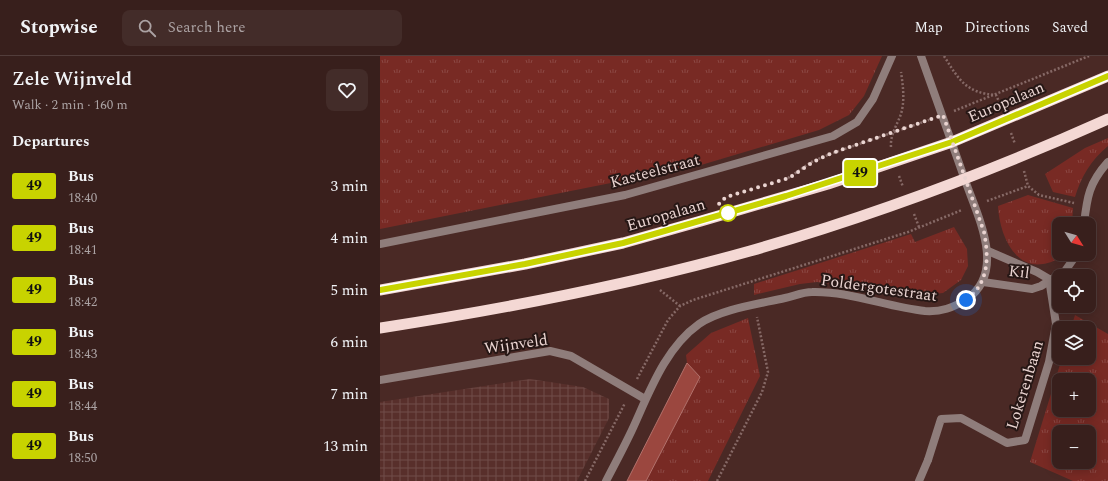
<!DOCTYPE html>
<meta charset="utf-8">
<style>
:root{--surface:#381f1c;--page:#432c29;--text:#f1f3f6;--muted:#aba2a3;--line:#523d3b}
body{margin:0;font-family:Spectral,serif;background:var(--page);color:var(--text);height:100vh;display:flex;flex-direction:column;font-size:15px;white-space:nowrap}
*{box-sizing:border-box;margin:0}
p{font-size:13px;color:var(--muted)}
.icon{flex:none;width:22px;height:22px;fill:none;stroke:currentColor;stroke-width:2;stroke-linecap:round;stroke-linejoin:round}
.map{position:relative;flex:1;overflow:hidden}
.sheet{display:flex;flex-direction:column;background:var(--surface);width:380px}
.sheet>*{flex:none}
.badge{padding:0 8px;border-radius:3px;font-size:14px;line-height:26px}
.needle{width:26px;rotate:127deg}
.controls{position:absolute;left:672px;top:161px;display:grid;gap:8px}
.controls a{display:grid;place-items:center;width:44px;height:44px;border-radius:8px;background:var(--surface);box-shadow:0 2px 10px #0003,0 0 0 1px var(--line);font-size:20px}
.you{position:absolute;width:20px;height:20px;margin:-10px;border:3px solid #fff;border-radius:50%;background:#1a73e8;box-shadow:0 0 0 6px #1a73e833}
.map>.badge{position:absolute;translate:-50% -50%;box-shadow:0 0 0 2px #fff}
h2{padding:0 12px;font-size:15px;line-height:36px}
.round{display:grid;place-items:center;flex:none;width:42px;height:42px;border-radius:8px;background:var(--page)}
.overview{display:flex;align-items:center;justify-content:space-between;height:68px;padding:0 12px}
h1{font-size:19px;font-weight:600;line-height:30px}
ul{padding:0;list-style:none}
li{display:flex;align-items:center;gap:12px;height:52px;padding:0 12px}
li div{flex:1}
li b{display:block;font-size:15px}
li em{font-style:normal}
li .badge{min-width:44px;font-weight:700;text-align:center}
header{display:flex;align-items:center;gap:24px;box-sizing:border-box;height:56px;padding:0 20px;background:var(--surface);border-bottom:1px solid var(--line)}
header strong{font-size:19px}
nav{display:flex;gap:22px;margin-inline-start:auto;font-size:14px}
.search{width:280px;height:36px;background:var(--page);display:flex;align-items:center;gap:10px;box-sizing:border-box;padding:0 14px;border-radius:8px;color:var(--muted);font-size:15px}
main{display:flex;flex:1;min-height:0}
.map>svg:first-child{display:block}
.industrial{fill:url(#industrial-grid)}
.grass{fill:url(#grass-tufts);fill-rule:evenodd}
.water{fill:#9b473f;stroke:#b3716b}
.lines{fill:none;stroke-linecap:round;stroke-linejoin:round}
.path{stroke:#866966;stroke-width:2.5;stroke-dasharray:2 2;stroke-linecap:butt}
.service{stroke:#8f7d7b;stroke-width:8}
.minor{stroke:#8f7d7b;stroke-width:8}
.tertiary{stroke:#8f7d7b;stroke-width:8}
.trunk{stroke:#f4d8d4;stroke-width:11}
.line-casing{stroke:#fff;stroke-width:9}
.line{stroke:#c8d300;stroke-width:6}
.walk{stroke:#ead4d1;stroke-width:4;stroke-dasharray:0 7.2}
.stop-dot{fill:#fff;stroke:#c8d300;stroke-width:2}
.labels{text-anchor:middle;dominant-baseline:central;stroke-width:4;stroke-linejoin:round;paint-order:stroke}
.street-label{font-size:16px;fill:#ead4d1;stroke:#261715}
</style>
<header>
<strong>Stopwise</strong>
<div class="search"><svg class="icon" aria-label="search" viewBox="0 0 24 24"><circle cx="10" cy="10" r="6"/><path d="M15 15l6 6"/></svg>Search here</div>
<nav><a>Map</a><a>Directions</a><a>Saved</a></nav>
</header>
<main>
<section class="sheet">
<div class="overview"><div><h1>Zele Wijnveld</h1><p>Walk · 2 min · 160 m</p></div><a class="round"><svg class="icon" aria-label="heart" viewBox="0 0 24 24"><path d="M12 20l-8-8c-3-5 5-10 8-4 3-6 11-1 8 4z"/></svg></a></div>
<h2>Departures</h2>
<ul>
<li><span class="badge" style="background:#c8d300;color:#111">49</span><div><b>Bus</b><p>18:40</p></div><em>3 min</em></li>
<li><span class="badge" style="background:#c8d300;color:#111">49</span><div><b>Bus</b><p>18:41</p></div><em>4 min</em></li>
<li><span class="badge" style="background:#c8d300;color:#111">49</span><div><b>Bus</b><p>18:42</p></div><em>5 min</em></li>
<li><span class="badge" style="background:#c8d300;color:#111">49</span><div><b>Bus</b><p>18:43</p></div><em>6 min</em></li>
<li><span class="badge" style="background:#c8d300;color:#111">49</span><div><b>Bus</b><p>18:44</p></div><em>7 min</em></li>
<li><span class="badge" style="background:#c8d300;color:#111">49</span><div><b>Bus</b><p>18:50</p></div><em>13 min</em></li>
</ul>
</section>
<div class="map">
<svg width="728" height="425" viewBox="0 0 728 425">
<defs>
<pattern id="industrial-grid" width="8" height="8" patternUnits="userSpaceOnUse"><rect width="8" height="8" fill="#582f2b"/><path d="M0 4h8M4 0v8" fill="none" stroke="#704c49"/></pattern>
<pattern id="grass-tufts" width="24" height="20" patternUnits="userSpaceOnUse"><rect width="24" height="20" fill="#782a24"/><path d="M3 7l-1-3M5 7V3M7 7l1-3M15 17l-1-3M17 17v-4M19 17l1-3" fill="none" stroke="#8b4843"/></pattern>
</defs>
<rect width="100%" height="100%" fill="#4a2925"/>
<!-- industrial -->
<polygon class="industrial" points="150,323 203,331 229,343 229,362 197,425 0,425 0,346"/>
<!-- grass -->
<g class="grass">
<polygon points="0,0 502,0 484,40 469,59 439,74 321,109 0,173"/>
<path d="M728 82V90C711 104 701 121 695 141L673 136 665 118 705 92Z"/>
<path d="M648 139 693 152 692 168H679V198H682C677 204 671 207 663 208 632 213 619 174 618 150Z"/>
<polygon points="574,171 587,193 588,210 581,224 563,237 544,239 437,226 420,228 374,239 374,228 531,178 535,186"/>
<path d="M695 259 728 278V425H693L650 406 682 302H709V272H691ZM679 324H709V354H679ZM679 376H709V406H679Z"/>
<polygon points="368,262 380,320 328,425 266,425 320,321 307,307 306,299 331,277"/>
</g>
<!-- water -->
<polygon class="water" points="307,307 320,321 266,425 247,425"/>
<g class="lines">
<!-- path -->
<g class="path">
<path d="M564 0C579 24 586 37 616 39L621 50"/>
<polyline points="574,55 709,0"/>
<polyline points="631,77 635,88"/>
<path d="M511 91C510 79 517 69 521 58 525 44 523 30 521 16"/>
<polyline points="644,115 648,130"/>
<polyline points="519,120 523,131"/>
<polyline points="408,122 433,105 453,97 549,64"/>
<polyline points="607,145 648,130 659,139 694,147"/>
<polyline points="534,158 539,171"/>
<polyline points="280,234 300,250"/>
<polyline points="257,323 288,264 300,250 313,244 528,176 582,154"/>
<polyline points="205,425 245,347"/>
<polyline points="337,425 382,336 388,316 377,261"/>
</g>
<!-- service -->
<polyline class="service" points="539,425 548,404"/>
<!-- minor -->
<g class="minor">
<path d="M704 168C707 141 709 127 728 106"/>
<polyline points="0,188 245,139 453,80 477,66 493,43 512,0"/>
<polyline points="608,195 657,216 669,223"/>
<polyline points="603,226 652,233 661,230 685,215 697,198"/>
<polyline points="0,324 170,295 191,300 265,343"/>
<polyline points="548,404 561,363 581,362 627,387 645,384 669,306 676,268 669,223"/>
<path d="M226 425C235 408 244 391 252 374 269 337 285 292 319 268 341 253 379 248 405 242 414 240 423 236 432 236 470 235 507 251 545 255 561 256 573 252 587 243 627 215 597 159 585 124"/>
</g>
<!-- tertiary -->
<polyline class="tertiary" points="541,0 585,124"/>
<!-- trunk -->
<g class="trunk">
<polyline points="0,234 145,208 243,187 321,165 448,128 572,86 728,20"/>
<path d="M0 272C124 253 249 229 370 195 492 160 612 115 728 63"/>
</g>
</g>
<g class="lines">
<defs>
<polyline id="line" points="0,234 145,208 243,187 406,140 572,86 728,20"/>
</defs>
<!-- line casing -->
<use href="#line" class="line-casing"/>
<!-- line -->
<use href="#line" class="line"/>
<!-- walk -->
<path class="walk" d="M348 157 338 149 346 141 409 122 433 106 452 97 563 59 604 176C609 202 609 227 586 244"/>
</g>
<!-- markers -->
<circle class="stop-dot" cx="348" cy="157" r="8"/>
<g class="labels">
<!-- street labels -->
<g class="street-label">
<text transform="translate(626 46) rotate(-23)">Europalaan</text>
<text transform="translate(275 115) rotate(-15)">Kasteelstraat</text>
<text transform="translate(286 159) rotate(-16)">Europalaan</text>
<text transform="translate(639 216) rotate(7)">Kil</text>
<text transform="translate(499 232) rotate(8)">Poldergotestraat</text>
<text transform="translate(136 288) rotate(-8)">Wijnveld</text>
<text transform="translate(645 329) rotate(-73)">Lokerenbaan</text>
</g>
</g>
</svg>
<div class="controls">
<a><svg class="needle" viewBox="-14 -14 28 28"><path d="M0-13l5 13h-10z" fill="#e53935"/><path d="M0 13l5-13h-10z" fill="#aba2a3"/></svg></a>
<a><svg class="icon" aria-label="locate" viewBox="0 0 24 24"><circle cx="12" cy="12" r="6"/><path d="M12 2v4M12 18v4M2 12h4M18 12h4"/></svg></a>
<a><svg class="icon" aria-label="layers" viewBox="0 0 24 24"><path d="M12 4l9 5-9 5-9-5zM3 14l9 5 9-5"/></svg></a>
<a>+</a>
<a>−</a>
</div>
<div class="you" style="left:586px;top:244px"></div>
<b class="badge" style="left:480px;top:117px;background:#c8d300;color:#111">49</b>
</div>
</main>
